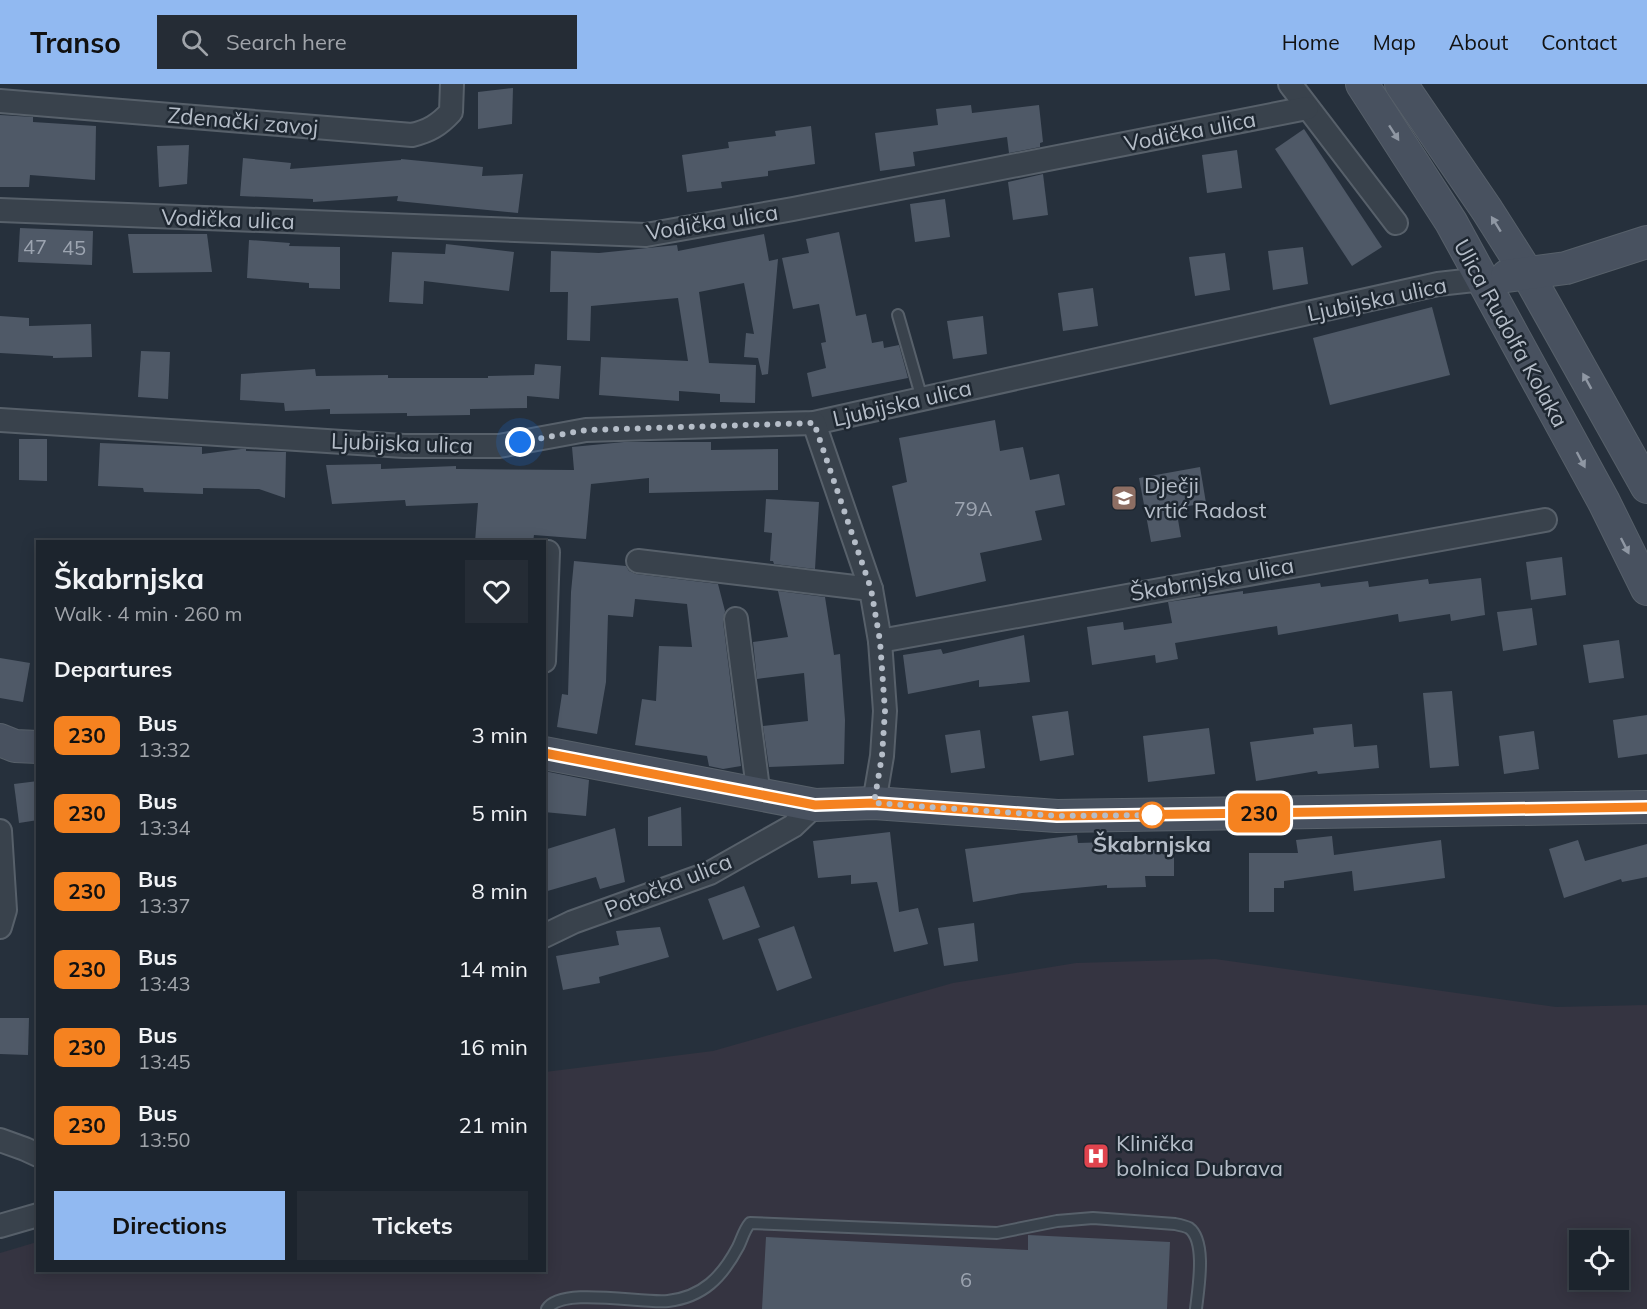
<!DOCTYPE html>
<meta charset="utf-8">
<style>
:root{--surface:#1c242d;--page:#252c35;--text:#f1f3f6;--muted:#a0a4aa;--line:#3a4149;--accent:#91b9f1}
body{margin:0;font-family:Mulish,sans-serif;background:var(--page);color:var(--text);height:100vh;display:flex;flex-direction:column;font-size:22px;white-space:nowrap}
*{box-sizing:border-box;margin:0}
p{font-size:20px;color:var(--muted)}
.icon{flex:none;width:33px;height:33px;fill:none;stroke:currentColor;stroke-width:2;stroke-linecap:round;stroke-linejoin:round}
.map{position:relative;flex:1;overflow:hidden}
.sheet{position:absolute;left:36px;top:456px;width:510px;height:732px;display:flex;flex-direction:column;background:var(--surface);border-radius:0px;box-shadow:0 3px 15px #0003,0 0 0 2px var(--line)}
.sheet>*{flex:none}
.badge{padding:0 12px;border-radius:9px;font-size:21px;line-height:39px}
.tools{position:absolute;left:1569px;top:1146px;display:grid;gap:12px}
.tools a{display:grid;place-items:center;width:60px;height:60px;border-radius:0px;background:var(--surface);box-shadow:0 3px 15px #0003,0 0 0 2px var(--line);font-size:30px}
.you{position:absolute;width:30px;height:30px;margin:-15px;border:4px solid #fff;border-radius:50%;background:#1a73e8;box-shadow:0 0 0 9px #1a73e833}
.map>.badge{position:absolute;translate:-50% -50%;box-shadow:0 0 0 3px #fff}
h2{padding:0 18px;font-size:22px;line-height:54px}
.round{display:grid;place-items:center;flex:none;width:63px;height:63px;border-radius:0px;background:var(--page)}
.overview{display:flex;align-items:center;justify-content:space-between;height:102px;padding:0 18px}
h1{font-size:28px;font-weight:700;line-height:45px}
.primary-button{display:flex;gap:12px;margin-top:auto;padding:12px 18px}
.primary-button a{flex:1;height:69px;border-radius:0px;background:var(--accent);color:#111;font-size:24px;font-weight:700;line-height:69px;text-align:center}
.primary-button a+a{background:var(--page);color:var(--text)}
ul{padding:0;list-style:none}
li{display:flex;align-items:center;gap:18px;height:78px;padding:0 18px}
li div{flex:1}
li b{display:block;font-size:22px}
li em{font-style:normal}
li .badge{min-width:66px;font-weight:700;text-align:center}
header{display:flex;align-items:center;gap:36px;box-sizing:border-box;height:84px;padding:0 30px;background:var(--accent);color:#111}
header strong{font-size:28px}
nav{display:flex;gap:33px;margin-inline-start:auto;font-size:21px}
.search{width:420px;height:54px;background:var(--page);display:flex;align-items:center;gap:15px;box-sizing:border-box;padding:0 21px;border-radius:0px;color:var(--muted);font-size:22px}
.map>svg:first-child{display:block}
.medical{fill:#353441;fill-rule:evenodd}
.building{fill:#4f5967}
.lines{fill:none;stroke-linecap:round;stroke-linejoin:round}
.lane-casing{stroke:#57606a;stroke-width:14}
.street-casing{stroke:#57606a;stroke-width:26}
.secondary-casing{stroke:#57606a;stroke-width:34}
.lane{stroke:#39424c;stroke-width:10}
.street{stroke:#39424c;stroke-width:22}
.secondary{stroke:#48515f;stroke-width:32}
.oneway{fill:#8f97a3}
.line-casing{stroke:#fff;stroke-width:14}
.line{stroke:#f58220;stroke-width:9}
.walk{stroke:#b5bdc8;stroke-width:6;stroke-dasharray:0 10.8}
.stop-dot{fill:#fff;stroke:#f58220;stroke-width:3}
.labels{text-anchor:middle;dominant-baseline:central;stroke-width:5;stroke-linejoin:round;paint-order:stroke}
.number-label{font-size:20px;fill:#9ca4b0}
.street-label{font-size:22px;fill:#b5bdc8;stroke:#1e2731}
.poi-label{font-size:22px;fill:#b5bdc8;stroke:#1e2731;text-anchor:start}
.stop-label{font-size:22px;font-weight:bold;fill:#b5bdc8;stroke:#1e2731}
</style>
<header>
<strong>Transo</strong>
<div class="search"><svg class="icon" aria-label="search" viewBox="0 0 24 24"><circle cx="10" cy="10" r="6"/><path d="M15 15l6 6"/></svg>Search here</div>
<nav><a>Home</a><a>Map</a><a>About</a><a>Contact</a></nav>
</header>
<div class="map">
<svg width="1647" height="1225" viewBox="0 0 1647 1225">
<rect width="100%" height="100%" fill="#26303c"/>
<!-- medical -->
<path class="medical" d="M1215 875 1556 923 1647 921V1225H0V1169L37 1158 38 1186H544L545 988 713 967 953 899 1076 879ZM1580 1156H1618V1196H1580Z"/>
<!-- building -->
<g class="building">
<polygon points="513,4 512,40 478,45 478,8"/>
<polygon points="971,21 972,29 1039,21 1043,58 1040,59 1040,63 1009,69 1007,53 913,68 915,82 880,87 875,49 938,41 936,25"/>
<polygon points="0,31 33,33 33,38 96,42 95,96 30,91 29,103 0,103"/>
<polygon points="811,42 815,80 768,87 768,92 721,98 722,104 687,108 682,71 729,64 728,58 776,52 775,47"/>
<polygon points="1304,45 1382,163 1352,182 1275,65"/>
<polygon points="189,61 187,100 159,103 157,62"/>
<polygon points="1237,66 1242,104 1207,109 1202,71"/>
<polygon points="243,74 291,79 290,85 401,76 401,75 483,83 482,92 523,90 518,129 397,117 398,112 313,118 313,115 240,112"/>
<polygon points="1043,90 1048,131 1013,136 1008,98"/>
<polygon points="945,115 950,153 915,158 910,120"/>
<polygon points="20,144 93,147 92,181 18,178"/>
<polygon points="839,148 856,232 866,230 872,259 883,257 884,264 899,261 908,294 812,313 807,289 826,284 821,259 826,258 819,220 793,225 782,174 809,169 806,155"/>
<polygon points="128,150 207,150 212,188 133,189"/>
<polygon points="764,150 769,177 778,175 768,290 762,291 758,274 744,273 746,249 754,250 744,199 699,208 709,279 756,281 755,319 720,318 720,310 679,307 679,317 599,311 601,273 688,277 678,214 591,222 590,257 567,256 568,208 550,208 551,167 599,169 677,161 678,167"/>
<polygon points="249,156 290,159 289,162 340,163 340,205 309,204 309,199 247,194"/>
<polygon points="446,160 514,168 509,207 424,197 423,220 389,218 392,168 445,170"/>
<polygon points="1303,163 1308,200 1273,206 1268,167"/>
<polygon points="1225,169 1230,206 1195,212 1189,173"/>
<polygon points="1093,204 1098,242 1063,247 1058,209"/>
<polygon points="1432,223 1450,291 1330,321 1313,254"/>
<polygon points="0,232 29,234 29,242 91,240 92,273 53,274 53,272 0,269"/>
<polygon points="983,232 987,270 953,275 947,237"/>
<polygon points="141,267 170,268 168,315 138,313"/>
<polygon points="535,280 561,282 559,315 527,312 527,324 470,325 470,331 407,332 407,329 330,330 330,325 285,327 284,319 240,316 241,290 315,285 316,292 388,291 388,294 488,294 488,292 534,291"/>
<polygon points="995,336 1000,367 1023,363 1030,396 1059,390 1065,421 1035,427 1042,456 980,469 986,497 916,513 892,402 907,398 899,354"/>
<polygon points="19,355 47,355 47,397 19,396"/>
<polygon points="624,358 711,358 711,366 778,365 778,406 649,409 649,394 591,400 586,455 534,451 533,458 475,458 478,419 406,422 405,416 332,420 326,381 381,380 381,385 456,382 456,385 574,386 572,363"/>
<polygon points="100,359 202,363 202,370 241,365 246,365 246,367 286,368 285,414 259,405 203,404 203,410 144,408 143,404 98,402"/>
<polygon points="1200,383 1206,419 1176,424 1181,453 1151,458 1139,394"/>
<polygon points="766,415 819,418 815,485 774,480 773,477 770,477 772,449 764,448"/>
<polygon points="1562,473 1566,511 1531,516 1526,478"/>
<polygon points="574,477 626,482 629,487 636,490 718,500 725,527 723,537 741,682 723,685 709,682 707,672 635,661 642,615 656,617 659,562 692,563 687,520 635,515 633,533 608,531 606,598 597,650 557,643 562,610 568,611 571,508"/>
<polygon points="1481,494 1485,531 1451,537 1450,530 1399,538 1398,530 1278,551 1277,542 1175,559 1178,575 1156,579 1155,571 1092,581 1087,543 1123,538 1124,546 1172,539 1168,518 1243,507 1243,510 1320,499 1321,503 1368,497 1369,503 1428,495 1429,500"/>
<polygon points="778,507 825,513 834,571 840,570 845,636 844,680 769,683 763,642 808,637 804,589 757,595 753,558 788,553"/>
<polygon points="1532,524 1537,561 1503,567 1497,528"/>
<polygon points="1024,551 1030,598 979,603 979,596 908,610 903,571 941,565 943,570"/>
<polygon points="1619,556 1624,594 1589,599 1583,561"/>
<polygon points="0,574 30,579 23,618 0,614"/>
<polygon points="1452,607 1459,682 1430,684 1423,609"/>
<polygon points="1068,627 1074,671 1040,677 1032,632"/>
<polygon points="1647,631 1647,670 1618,674 1613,636"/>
<polygon points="1352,640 1354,663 1377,661 1379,684 1318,690 1317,687 1256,697 1250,658 1314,650 1313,644"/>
<polygon points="1209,644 1215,690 1148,698 1143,652"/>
<polygon points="980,646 985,684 951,689 945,651"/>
<polygon points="1534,647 1539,685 1504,690 1499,652"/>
<polygon points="544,687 589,696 586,732 544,728"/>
<polygon points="38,697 38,736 19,739 14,700"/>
<polygon points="681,723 682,762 648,762 648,733"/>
<polygon points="615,744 625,798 600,805 596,793 544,808 544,766"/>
<polygon points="890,748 899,828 918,824 928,860 894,868 877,798 851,800 851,791 818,794 813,757"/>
<polygon points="1077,751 1078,759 1143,757 1143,766 1174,765 1174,792 1145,792 1146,803 1107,804 1107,801 1022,809 973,818 965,765"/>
<polygon points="1332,752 1334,771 1441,756 1445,794 1354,807 1352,787 1284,797 1284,804 1274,804 1274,828 1249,828 1249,769 1298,769 1296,756"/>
<polygon points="1578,756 1585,777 1647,760 1647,793 1622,798 1621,795 1564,814 1549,765"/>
<polygon points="744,802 760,843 723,856 708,815"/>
<polygon points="974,839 978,877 944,882 938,844"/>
<polygon points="794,842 812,894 777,907 758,855"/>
<polygon points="660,843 669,873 599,893 600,899 563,906 556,872 619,861 616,847"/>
<polygon points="0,934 29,934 28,971 0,970"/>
<polygon points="1028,1151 1170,1158 1167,1225 762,1225 766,1153 1028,1166"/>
</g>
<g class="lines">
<defs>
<g id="lane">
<polyline points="898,231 922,315"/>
<path d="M547 1225C561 1202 643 1220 668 1217 703 1213 722 1193 738 1163 742 1155 744 1146 750 1139L997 1149 1057 1137 1093 1134 1175 1140C1180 1141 1185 1142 1189 1144 1207 1157 1198 1206 1196 1225"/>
</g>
<g id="street">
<polyline points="1290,0 1396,139"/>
<path d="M0 17 412 51C429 47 439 41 451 28L452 0"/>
<polyline points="0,126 646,151 793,125 1307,24"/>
<polyline points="0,336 404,362 499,362 586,346 814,339 1438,200 1483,195"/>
<polyline points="814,339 871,505 880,557 885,627 882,672 874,719"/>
<polyline points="638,477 871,505"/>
<polyline points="736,535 757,697 754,708"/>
<polyline points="880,557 1545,436"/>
<polyline points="544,577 548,468"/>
<polyline points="0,747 5,826 0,843"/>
<polyline points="544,852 573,838 710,789 793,742 815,721"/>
<polyline points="0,1056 25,1065 38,1071"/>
<polyline points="0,1142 38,1131"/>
</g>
<g id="secondary">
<polyline points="1362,0 1451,138 1604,418 1647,505"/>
<polyline points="1401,0 1487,126 1527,189 1647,403"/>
<polyline points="1507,192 1566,184 1647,158"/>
<polyline points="0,656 15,662 38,663"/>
<polyline points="544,669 815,721 874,719 1057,732 1647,723"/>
</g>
</defs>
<!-- lane casing -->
<use href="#lane" class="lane-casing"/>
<!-- street casing -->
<use href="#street" class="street-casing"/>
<!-- secondary casing -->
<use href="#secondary" class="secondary-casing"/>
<!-- lane -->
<use href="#lane" class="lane"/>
<!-- street -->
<use href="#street" class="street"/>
<!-- secondary -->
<use href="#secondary" class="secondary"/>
</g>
<!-- one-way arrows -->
<defs><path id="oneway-solid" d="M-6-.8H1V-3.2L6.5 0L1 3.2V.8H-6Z" transform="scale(1.5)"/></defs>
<g class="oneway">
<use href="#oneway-solid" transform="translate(1394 49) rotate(57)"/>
<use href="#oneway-solid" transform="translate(1496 140) rotate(-122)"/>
<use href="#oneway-solid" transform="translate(1587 297) rotate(-119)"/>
<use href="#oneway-solid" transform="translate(1581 376) rotate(62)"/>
<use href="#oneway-solid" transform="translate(1625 462) rotate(63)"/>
</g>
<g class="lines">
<defs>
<polyline id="line" points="544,669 815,721 874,719 1057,732 1647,723"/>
</defs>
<!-- line casing -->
<use href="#line" class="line-casing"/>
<!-- line -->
<use href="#line" class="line"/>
<!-- walk -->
<polyline class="walk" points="520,358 586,346 814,339 871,505 880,557 885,627 882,672 874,719 1057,732 1152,731"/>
</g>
<!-- icons -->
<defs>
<symbol id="school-square" viewBox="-11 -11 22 22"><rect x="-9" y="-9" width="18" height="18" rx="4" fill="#8d6e63" stroke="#1e2731"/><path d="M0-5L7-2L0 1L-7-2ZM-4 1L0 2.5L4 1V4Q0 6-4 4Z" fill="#fff"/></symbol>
<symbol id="hospital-square" viewBox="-11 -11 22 22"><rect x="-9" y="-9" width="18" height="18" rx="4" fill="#e0444e" stroke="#1e2731"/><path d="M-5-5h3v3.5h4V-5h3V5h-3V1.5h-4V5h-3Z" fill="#fff"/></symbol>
</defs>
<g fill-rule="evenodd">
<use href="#school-square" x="1109" y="399" width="30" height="30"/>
<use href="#hospital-square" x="1081" y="1057" width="30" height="30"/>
</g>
<!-- markers -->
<circle class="stop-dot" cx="1152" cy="731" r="12"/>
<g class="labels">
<!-- number labels -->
<g class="number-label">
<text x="35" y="162">47</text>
<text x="74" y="163">45</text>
<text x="973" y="424">79A</text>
<text x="966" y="1195">6</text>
</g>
<!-- street labels -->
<g class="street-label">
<text transform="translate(243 37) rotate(5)">Zdenački zavoj</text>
<text transform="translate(1190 47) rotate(-11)">Vodička ulica</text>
<text transform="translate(228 135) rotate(2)">Vodička ulica</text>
<text transform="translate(712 138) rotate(-9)">Vodička ulica</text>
<text transform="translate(1377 215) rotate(-12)">Ljubijska ulica</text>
<text transform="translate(1511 249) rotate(61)">Ulica Rudolfa Kolaka</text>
<text transform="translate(902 319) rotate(-13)">Ljubijska ulica</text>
<text transform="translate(402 359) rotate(2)">Ljubijska ulica</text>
<text transform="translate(1212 495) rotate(-10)">Škabrnjska ulica</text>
<text transform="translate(668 801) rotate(-22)">Potočka ulica</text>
</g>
<!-- poi labels -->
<g class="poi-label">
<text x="1144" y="401">Dječji<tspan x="1144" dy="25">vrtić Radost</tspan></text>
<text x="1116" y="1059">Klinička<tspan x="1116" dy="25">bolnica Dubrava</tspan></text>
</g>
<!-- stop labels -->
<g class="stop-label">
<text x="1152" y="760">Škabrnjska</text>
</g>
</g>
</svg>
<div class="tools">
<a><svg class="icon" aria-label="locate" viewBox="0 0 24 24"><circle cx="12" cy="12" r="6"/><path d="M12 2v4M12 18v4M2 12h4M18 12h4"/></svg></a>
</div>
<div class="you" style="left:520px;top:358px"></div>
<b class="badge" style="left:1259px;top:729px;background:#f58220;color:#111">230</b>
<section class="sheet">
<div class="overview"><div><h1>Škabrnjska</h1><p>Walk · 4 min · 260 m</p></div><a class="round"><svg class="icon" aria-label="heart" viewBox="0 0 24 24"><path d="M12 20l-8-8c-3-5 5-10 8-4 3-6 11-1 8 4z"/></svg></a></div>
<h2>Departures</h2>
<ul>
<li><span class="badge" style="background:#f58220;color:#111">230</span><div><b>Bus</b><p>13:32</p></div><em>3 min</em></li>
<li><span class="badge" style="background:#f58220;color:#111">230</span><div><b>Bus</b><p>13:34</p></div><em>5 min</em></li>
<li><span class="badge" style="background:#f58220;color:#111">230</span><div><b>Bus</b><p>13:37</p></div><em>8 min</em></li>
<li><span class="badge" style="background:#f58220;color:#111">230</span><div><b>Bus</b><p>13:43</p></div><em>14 min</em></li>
<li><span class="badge" style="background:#f58220;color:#111">230</span><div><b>Bus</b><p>13:45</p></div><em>16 min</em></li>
<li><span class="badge" style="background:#f58220;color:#111">230</span><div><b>Bus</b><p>13:50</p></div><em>21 min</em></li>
</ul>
<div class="primary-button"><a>Directions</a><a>Tickets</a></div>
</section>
</div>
